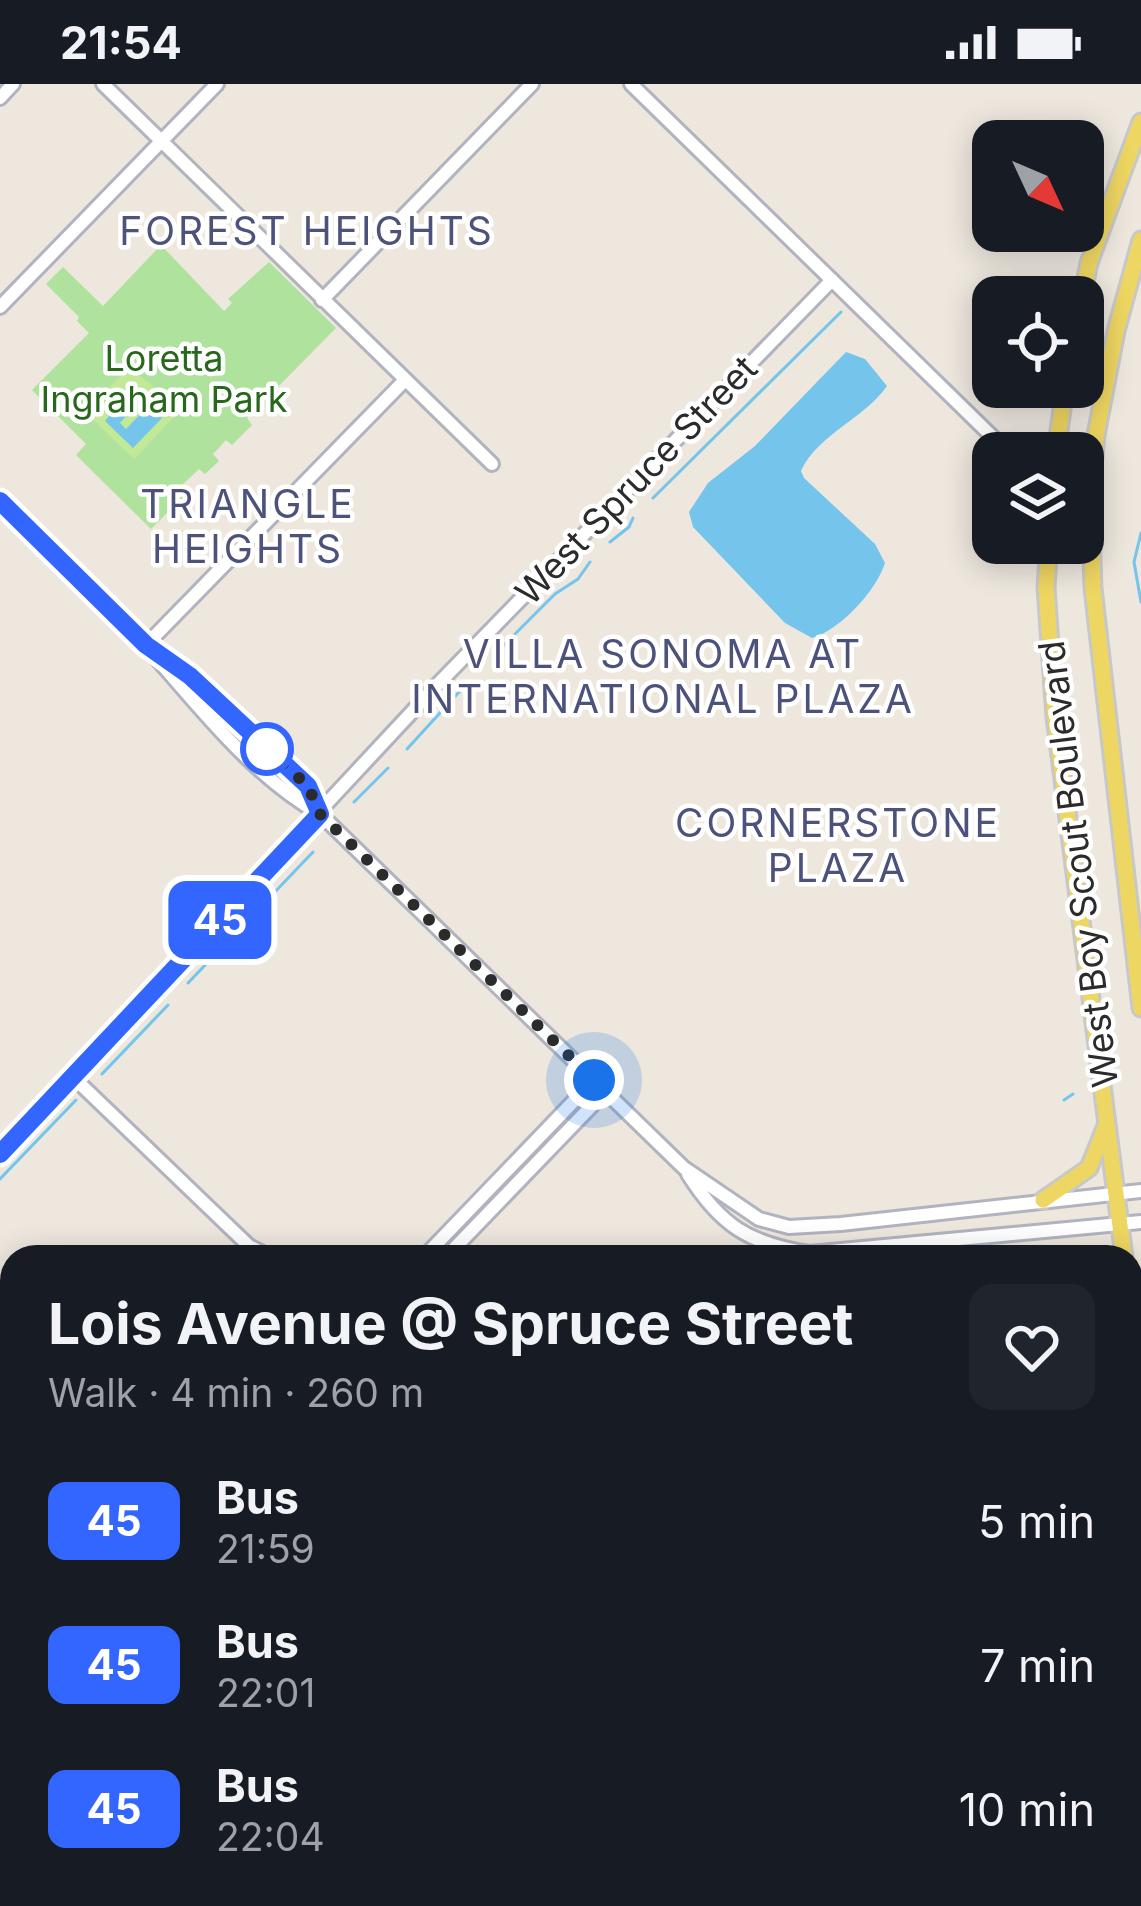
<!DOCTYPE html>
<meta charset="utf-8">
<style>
:root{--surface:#171b24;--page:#20242c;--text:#f1f3f6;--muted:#9ea1a6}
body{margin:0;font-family:Inter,sans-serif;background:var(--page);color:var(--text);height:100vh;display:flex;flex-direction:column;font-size:45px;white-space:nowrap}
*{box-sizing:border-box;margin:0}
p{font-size:39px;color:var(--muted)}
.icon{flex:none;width:66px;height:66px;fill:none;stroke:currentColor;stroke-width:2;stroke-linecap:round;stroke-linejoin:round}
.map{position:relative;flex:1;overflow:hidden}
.drawer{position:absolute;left:0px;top:1161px;width:1143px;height:663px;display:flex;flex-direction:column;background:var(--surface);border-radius:36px 36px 0 0;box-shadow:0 6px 30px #0003}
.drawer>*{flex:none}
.badge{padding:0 24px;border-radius:18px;font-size:42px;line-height:78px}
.needle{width:78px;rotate:134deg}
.tools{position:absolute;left:972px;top:36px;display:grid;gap:24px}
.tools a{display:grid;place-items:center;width:132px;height:132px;border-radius:24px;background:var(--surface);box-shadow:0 6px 30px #0003;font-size:60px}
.you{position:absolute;width:60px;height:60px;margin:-30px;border:9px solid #fff;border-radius:50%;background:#1a73e8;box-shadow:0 0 0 18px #1a73e833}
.map>.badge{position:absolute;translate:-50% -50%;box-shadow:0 0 0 6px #fff}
.round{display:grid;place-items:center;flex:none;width:126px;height:126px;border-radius:24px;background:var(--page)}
.overview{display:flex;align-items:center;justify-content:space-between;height:204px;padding:0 48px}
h1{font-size:57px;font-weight:700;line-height:90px}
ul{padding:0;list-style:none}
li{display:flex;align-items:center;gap:36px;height:144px;padding:0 48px}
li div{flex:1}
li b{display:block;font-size:45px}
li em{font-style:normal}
li .badge{min-width:132px;font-weight:700;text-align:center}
.status{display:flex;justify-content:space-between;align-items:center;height:84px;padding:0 60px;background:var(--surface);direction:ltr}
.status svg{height:33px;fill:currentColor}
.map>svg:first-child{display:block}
.green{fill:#afe29c}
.pitch{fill:#c1e998}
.water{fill:#74c4ec}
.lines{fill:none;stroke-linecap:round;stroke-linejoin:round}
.stream{stroke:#74c4ec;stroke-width:3}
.minor-casing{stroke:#b1b3bf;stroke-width:18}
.major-casing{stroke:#c8c8c8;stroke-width:21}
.minor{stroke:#fff;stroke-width:12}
.major{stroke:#eed662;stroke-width:15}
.line-casing{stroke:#fff;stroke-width:27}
.line{stroke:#36f;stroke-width:18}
.walk{stroke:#2b2b2b;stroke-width:12;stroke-dasharray:0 21.6}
.stop-dot{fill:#fff;stroke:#36f;stroke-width:6}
.labels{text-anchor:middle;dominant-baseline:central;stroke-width:9;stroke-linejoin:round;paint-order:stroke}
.park-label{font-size:36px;fill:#27681c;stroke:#fff}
.street-label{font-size:36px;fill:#2b2b2b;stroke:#fff}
.neighbourhood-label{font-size:39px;letter-spacing:3px;fill:#4c527b;stroke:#fff}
</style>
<div class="status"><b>21:54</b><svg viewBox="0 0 49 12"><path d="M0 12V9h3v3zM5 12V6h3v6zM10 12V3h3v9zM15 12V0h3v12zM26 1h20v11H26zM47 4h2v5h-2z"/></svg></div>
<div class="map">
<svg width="1141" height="1822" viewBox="0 0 1141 1822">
<rect width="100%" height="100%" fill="#ede7de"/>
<!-- green -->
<polygon class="green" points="161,161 224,227 232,219 228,215 269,178 336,244 247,334 252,341 232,361 226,356 213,370 219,377 205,390 199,385 182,401 188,408 151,445 76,371 86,360 32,306 89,249 77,237 79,233 46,200 63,183 103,222"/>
<!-- pitch -->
<polygon class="pitch" points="129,283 154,303 152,307 177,330 134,375 85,328"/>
<!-- water -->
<g class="water">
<path d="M846 268 865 275 887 302C865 334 817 351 801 387L804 394 875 460 885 479C876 507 840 546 812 554L785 539 693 443 689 428 708 399 755 362Z"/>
<polygon points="131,302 142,314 120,339 126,345 149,321 162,334 133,364 105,337 111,330 107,327 113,312"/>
</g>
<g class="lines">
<!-- stream -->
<g class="stream">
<polyline points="653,414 841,228"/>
<polyline points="1141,449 1134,478 1141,518"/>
<polyline points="610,458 629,443 633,434"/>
<polyline points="502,563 555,510 578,495 590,478"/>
<polyline points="407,665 460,607"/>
<polyline points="354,718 388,684"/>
<polyline points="188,899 313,768"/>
<polyline points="102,990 168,921"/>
<polyline points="1064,1016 1073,1010"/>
<polyline points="0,1095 76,1016"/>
</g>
<defs>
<g id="minor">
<polyline points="103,0 492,380"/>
<polyline points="631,0 1009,369"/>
<polyline points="0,14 13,0"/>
<polyline points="322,216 532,0"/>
<polyline points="0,223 217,0"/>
<path d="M0 417C48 465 102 511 146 562 196 619 253 693 320 730L684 1084 759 1135 789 1143 841 1140 1141 1107"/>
<polyline points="146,561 404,297"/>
<polyline points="157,569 190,592 308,702 319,729"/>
<polyline points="73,993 249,1162 270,1173"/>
<polyline points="0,1070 437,601 832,196"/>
<path d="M688 1090C720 1141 749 1160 809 1169L1141 1138"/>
<polyline points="424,1173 594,996"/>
<polyline points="446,1173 606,1007"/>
<polyline points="0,1556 12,1567"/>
<polyline points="1131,1614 1141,1615"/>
<polyline points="1131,1630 1141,1631"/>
<polyline points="0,1769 12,1777"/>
<polyline points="49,1812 59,1822"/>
<polyline points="884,1812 894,1822"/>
<polyline points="203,1822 213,1812"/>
</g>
<g id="major">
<polyline points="1141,156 1116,247 1096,351 1090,416 1093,504 1141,924"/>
<polyline points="1082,213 1089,179 1141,38"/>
<polyline points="1056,369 1065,303"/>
<polyline points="1049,459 1046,503 1055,633 1124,1173"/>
<polyline points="1043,1116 1089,1084 1106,1042"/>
<polyline points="1131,1239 1141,1336"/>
<polyline points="1131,1810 1141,1768"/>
</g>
</defs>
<!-- minor casing -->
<use href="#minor" class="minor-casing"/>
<!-- major casing -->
<use href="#major" class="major-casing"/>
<!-- minor -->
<use href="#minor" class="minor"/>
<!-- major -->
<use href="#major" class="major"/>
</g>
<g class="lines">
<defs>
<polyline id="line" points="0,417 146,561 190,592 308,702 320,730 0,1070"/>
</defs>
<!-- line casing -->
<use href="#line" class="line-casing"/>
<!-- line -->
<use href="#line" class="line"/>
<!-- walk -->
<polyline class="walk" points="267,665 308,702 320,730 594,996"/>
</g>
<!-- markers -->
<circle class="stop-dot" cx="267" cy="665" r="24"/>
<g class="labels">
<!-- park labels -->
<g class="park-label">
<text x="164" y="274">Loretta<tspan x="164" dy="41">Ingraham Park</tspan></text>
</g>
<!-- street labels -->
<g class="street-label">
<text transform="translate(636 396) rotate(-46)">West Spruce Street</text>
<text transform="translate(1078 780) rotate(-97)">West Boy Scout Boulevard</text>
</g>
<!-- neighbourhood labels -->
<g class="neighbourhood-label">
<text x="307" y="146">FOREST HEIGHTS</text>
<text x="248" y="419">TRIANGLE<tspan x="248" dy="45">HEIGHTS</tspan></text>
<text x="663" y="569">VILLA SONOMA AT<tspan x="663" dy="45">INTERNATIONAL PLAZA</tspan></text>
<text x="838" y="738">CORNERSTONE<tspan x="838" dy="45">PLAZA</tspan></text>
</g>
</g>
</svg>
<div class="tools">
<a><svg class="needle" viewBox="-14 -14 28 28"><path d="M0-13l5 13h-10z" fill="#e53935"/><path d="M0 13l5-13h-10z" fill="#9ea1a6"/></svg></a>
<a><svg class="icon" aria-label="locate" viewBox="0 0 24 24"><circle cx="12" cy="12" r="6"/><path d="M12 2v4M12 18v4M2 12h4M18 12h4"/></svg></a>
<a><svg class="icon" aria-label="layers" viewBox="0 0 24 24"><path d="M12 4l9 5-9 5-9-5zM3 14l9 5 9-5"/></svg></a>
</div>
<div class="you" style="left:594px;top:996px"></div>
<b class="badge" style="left:220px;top:836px;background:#36f;color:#fff">45</b>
<section class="drawer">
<div class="overview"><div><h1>Lois Avenue @ Spruce Street</h1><p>Walk · 4 min · 260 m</p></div><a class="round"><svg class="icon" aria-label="heart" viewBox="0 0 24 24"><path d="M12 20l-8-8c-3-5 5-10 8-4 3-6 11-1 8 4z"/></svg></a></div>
<ul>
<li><span class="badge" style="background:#36f;color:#fff">45</span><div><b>Bus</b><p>21:59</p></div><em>5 min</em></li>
<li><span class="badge" style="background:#36f;color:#fff">45</span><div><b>Bus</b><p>22:01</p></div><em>7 min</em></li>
<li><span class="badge" style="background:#36f;color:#fff">45</span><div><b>Bus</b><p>22:04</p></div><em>10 min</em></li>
</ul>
</section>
</div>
